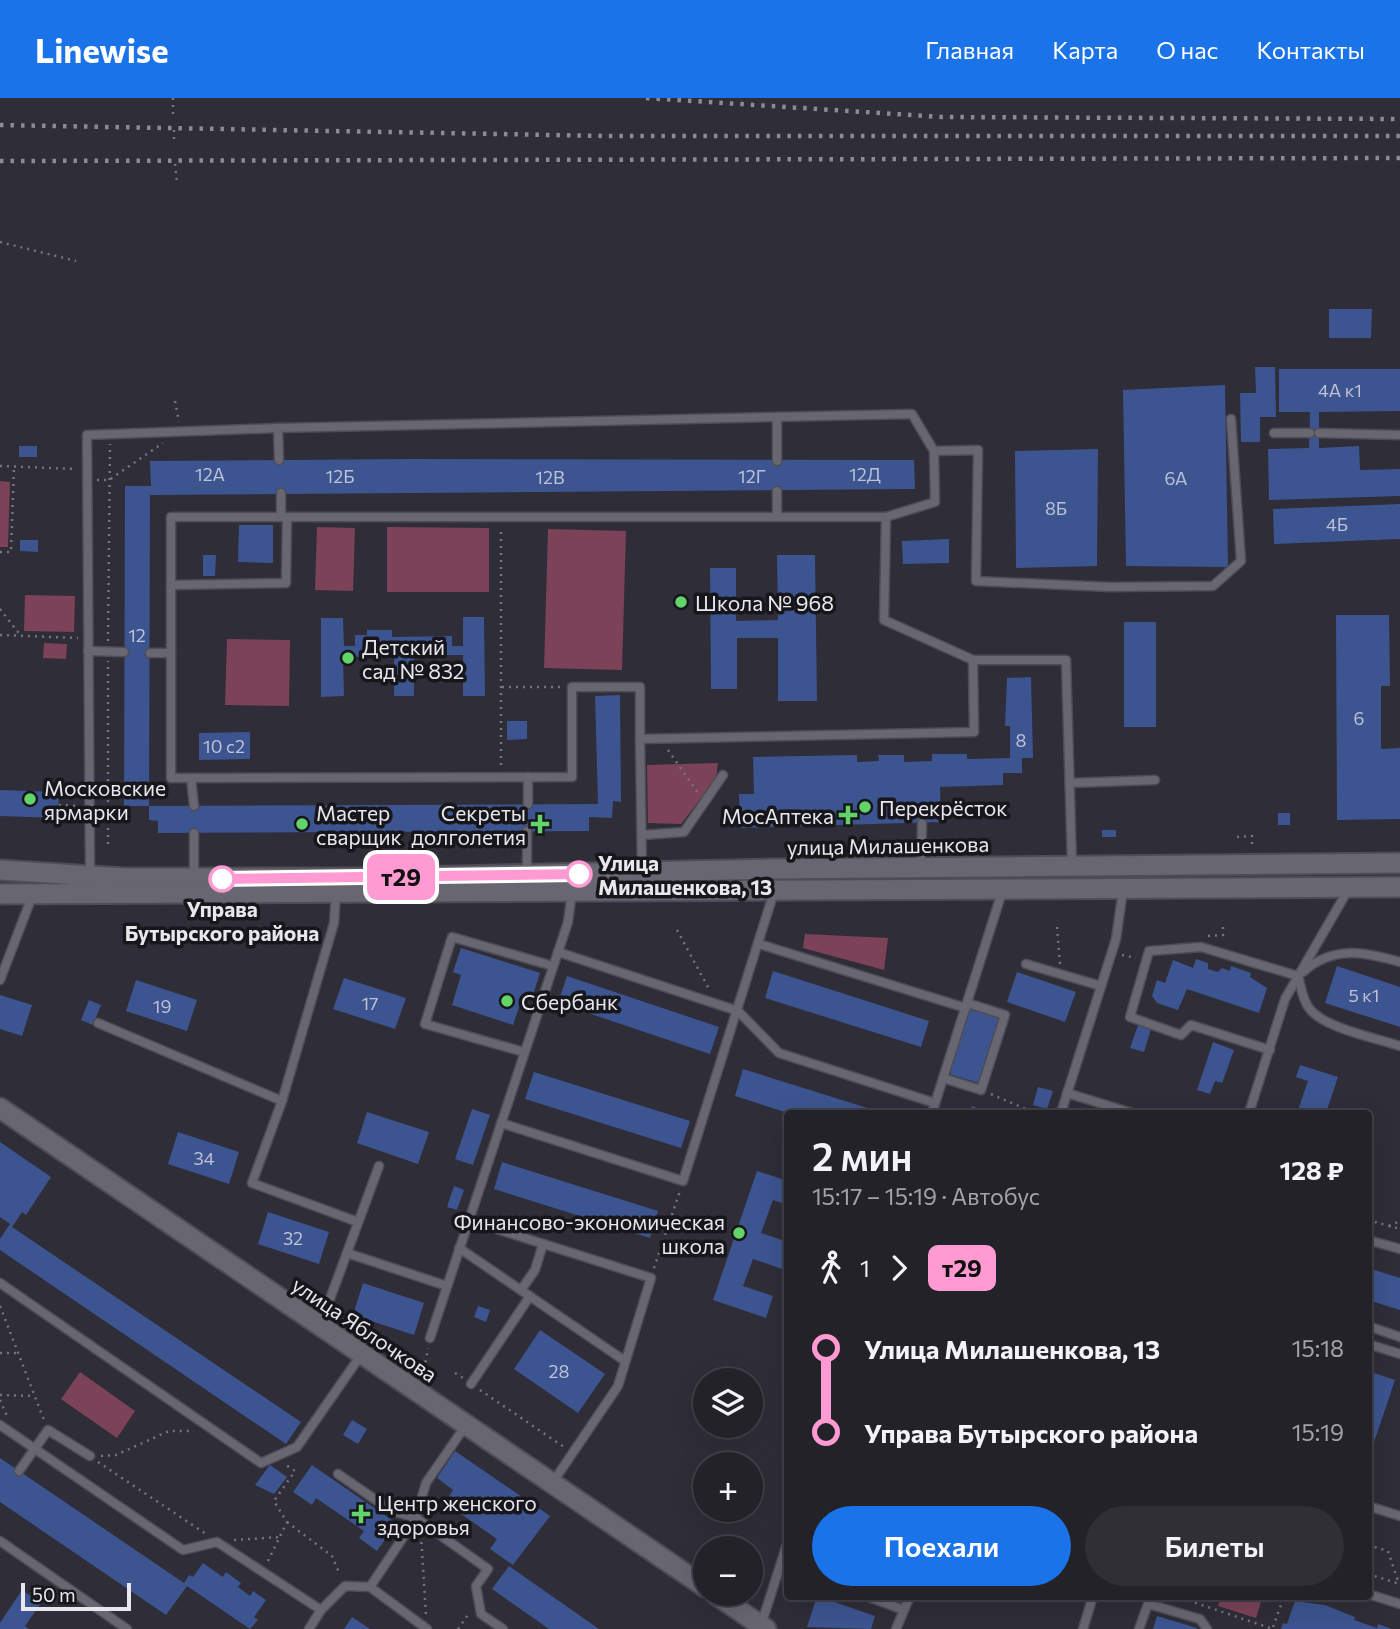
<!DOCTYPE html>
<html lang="ru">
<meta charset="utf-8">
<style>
:root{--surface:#232229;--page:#2f2f35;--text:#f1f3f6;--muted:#a3a4a8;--line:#403f46;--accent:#1a73e8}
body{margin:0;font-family:Commissioner,sans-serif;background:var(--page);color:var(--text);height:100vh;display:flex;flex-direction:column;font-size:26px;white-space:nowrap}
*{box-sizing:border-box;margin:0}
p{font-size:23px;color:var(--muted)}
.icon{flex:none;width:38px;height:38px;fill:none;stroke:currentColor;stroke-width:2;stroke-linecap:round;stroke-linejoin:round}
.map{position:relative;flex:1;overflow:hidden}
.sheet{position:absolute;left:784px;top:1012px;width:588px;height:490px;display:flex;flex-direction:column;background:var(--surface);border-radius:7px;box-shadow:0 7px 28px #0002,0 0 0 2px var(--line)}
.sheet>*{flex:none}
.badge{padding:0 14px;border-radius:10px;font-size:24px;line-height:46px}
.controls{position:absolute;left:693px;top:1270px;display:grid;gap:14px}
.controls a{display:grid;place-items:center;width:70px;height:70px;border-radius:50%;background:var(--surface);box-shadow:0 7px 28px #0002,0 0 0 2px var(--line);font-size:35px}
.scale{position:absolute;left:21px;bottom:18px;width:110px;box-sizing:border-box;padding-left:7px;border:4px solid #e8e7ee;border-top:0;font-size:19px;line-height:24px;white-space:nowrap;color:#e8e7ee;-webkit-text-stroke:5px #17161b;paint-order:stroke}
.map>.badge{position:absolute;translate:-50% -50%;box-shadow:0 0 0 4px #fff}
.legs{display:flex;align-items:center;gap:10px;height:77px;padding:0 28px;font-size:23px}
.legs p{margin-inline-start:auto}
.overview{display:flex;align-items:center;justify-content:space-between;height:119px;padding:0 28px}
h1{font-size:38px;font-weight:600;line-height:52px}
.button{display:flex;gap:14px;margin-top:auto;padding:14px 28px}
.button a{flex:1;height:80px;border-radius:42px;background:var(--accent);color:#fff;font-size:28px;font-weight:600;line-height:80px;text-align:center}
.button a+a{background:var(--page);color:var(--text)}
ul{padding:0 28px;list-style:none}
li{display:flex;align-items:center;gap:24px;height:84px;font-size:26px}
li i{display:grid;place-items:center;width:10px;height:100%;margin:0 9px;background:currentColor}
li i::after{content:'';width:18px;height:18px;margin:-9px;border:5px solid;border-radius:50%;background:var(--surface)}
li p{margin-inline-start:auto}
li:first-child i{background:linear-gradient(#0000 50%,currentColor 0)}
li:last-child i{background:linear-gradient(currentColor 50%,#0000 0)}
header{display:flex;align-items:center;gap:42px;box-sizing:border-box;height:98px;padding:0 35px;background:var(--accent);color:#fff}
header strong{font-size:33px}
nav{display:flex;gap:38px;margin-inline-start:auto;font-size:24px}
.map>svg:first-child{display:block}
.green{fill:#7b4258}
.building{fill:#3c5490}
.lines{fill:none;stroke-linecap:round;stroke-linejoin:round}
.service-casing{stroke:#4e4c54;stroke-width:11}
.tertiary-casing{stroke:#4e4c54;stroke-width:23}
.secondary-casing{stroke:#4e4c54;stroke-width:23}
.path{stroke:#76747d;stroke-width:2.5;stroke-dasharray:2 5;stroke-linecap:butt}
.service{stroke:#686671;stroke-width:8}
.tertiary{stroke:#686671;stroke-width:19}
.secondary{stroke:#686671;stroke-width:19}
.rail{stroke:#8c8a93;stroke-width:4.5;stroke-dasharray:3.5 7;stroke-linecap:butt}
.line-1-casing{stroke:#fff;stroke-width:16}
.line-1{stroke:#ff9ad2;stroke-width:10}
.poi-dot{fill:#62d469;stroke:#17161b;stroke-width:2.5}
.stop-1-dot{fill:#fff;stroke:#ff9ad2;stroke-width:3.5}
.labels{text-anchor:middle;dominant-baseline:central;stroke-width:7;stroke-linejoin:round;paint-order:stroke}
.number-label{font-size:18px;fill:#bdc2d6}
.poi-label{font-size:21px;fill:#e8e7ee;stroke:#17161b;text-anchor:start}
.street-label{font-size:21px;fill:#e8e7ee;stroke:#17161b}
.stop-label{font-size:21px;font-weight:bold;fill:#e8e7ee;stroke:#17161b;text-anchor:start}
</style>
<header>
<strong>Linewise</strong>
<nav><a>Главная</a><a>Карта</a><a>О нас</a><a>Контакты</a></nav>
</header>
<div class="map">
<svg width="1400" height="1531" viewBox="0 0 1400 1531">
<rect width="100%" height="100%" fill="#2f2d37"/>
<!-- green -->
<g class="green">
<polygon points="0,383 10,384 8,449 0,449"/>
<polygon points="317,429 355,430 353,493 315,492"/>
<polygon points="387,429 489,430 489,494 387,494"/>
<polygon points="548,431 626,433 622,572 544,570"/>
<polygon points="25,497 75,498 74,534 24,533"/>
<polygon points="227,541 290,542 289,608 225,607"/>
<polygon points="44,545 67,546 66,561 43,560"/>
<polygon points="718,665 716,681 681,726 648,725 647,667"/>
<polygon points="805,836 888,840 884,872 803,850"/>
<polygon points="80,1274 135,1313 117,1340 61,1301"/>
<polygon points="1221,1498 1263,1498 1256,1520 1218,1508"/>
</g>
<!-- building -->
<g class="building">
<polygon points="1329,211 1372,211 1371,240 1329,240"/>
<polygon points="1255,269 1275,269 1276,319 1260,319 1260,344 1241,344 1240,295 1256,295"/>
<polygon points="1279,271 1400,271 1400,313 1319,314 1319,350 1359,348 1360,372 1400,371 1400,398 1269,402 1268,351 1309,350 1310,314 1279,314"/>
<polygon points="1225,287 1228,469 1126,468 1123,292"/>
<rect x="19" y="348" width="18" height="11"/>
<polygon points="1098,351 1097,468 1016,470 1015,353"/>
<polygon points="411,361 914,362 915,391 150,397 149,708 598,706 595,598 620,597 621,704 613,703 612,720 589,719 589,733 158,735 158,723 149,722 149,708 124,708 125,388 151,388 150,363"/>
<polygon points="1400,406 1400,441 1274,446 1273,411"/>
<polygon points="239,427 273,427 273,465 238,464"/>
<polygon points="949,441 949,465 903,466 902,443"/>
<polygon points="20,442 38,442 38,454 20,453"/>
<polygon points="203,457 216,457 215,478 203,478"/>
<polygon points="777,457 815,457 817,603 778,603 778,540 737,540 737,591 711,591 710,470 736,470 736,523 778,522"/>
<polygon points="1336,517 1389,517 1390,588 1381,588 1381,651 1400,650 1400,721 1337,722"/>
<polygon points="463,519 484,519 485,598 463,598 463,557 414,557 414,598 394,598 394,558 343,559 344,598 321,599 321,520 343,520 344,548 355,548 355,537 367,537 367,532 392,532 392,539 452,538 452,548 463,548"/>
<rect x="1124" y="524" width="32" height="105"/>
<polygon points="1031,579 1033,660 1022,660 1022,675 1003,675 1003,687 940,689 941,724 740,730 739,696 754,696 753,659 857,657 857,664 879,663 878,657 904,657 904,664 932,663 932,656 967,656 967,661 1010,660 1010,628 1005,628 1007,580"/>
<polygon points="507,623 527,623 527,641 507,642"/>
<polygon points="250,634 250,661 199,662 199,635"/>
<polygon points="0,692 59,694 58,720 0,718"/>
<rect x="1278" y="715" width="12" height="12"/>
<rect x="1102" y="732" width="14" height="7"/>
<polygon points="461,850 540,875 532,900 523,897 513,927 452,907 461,877 453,874"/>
<polygon points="1196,861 1208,865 1208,871 1218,874 1222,870 1230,873 1231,868 1251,875 1250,879 1267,890 1259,915 1187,891 1178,912 1157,905 1152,898 1157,882 1165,885 1173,862 1193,870"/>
<polygon points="1337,868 1400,889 1400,929 1325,905"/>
<polygon points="773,873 929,923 921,949 765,900"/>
<polygon points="1017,874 1076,894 1065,924 1007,904"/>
<polygon points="567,878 719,929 710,956 558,905"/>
<polygon points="344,880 406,900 395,931 333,911"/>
<polygon points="136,882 197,902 187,933 126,913"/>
<polygon points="0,897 32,907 22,938 0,931"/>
<polygon points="89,902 101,907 93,927 81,922"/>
<polygon points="970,910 1000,920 979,985 949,976"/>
<polygon points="1138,927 1151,931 1144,954 1130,950"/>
<polygon points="1213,944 1234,952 1222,985 1215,983 1210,996 1197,992"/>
<polygon points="1300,967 1338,979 1326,1015 1297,1015 1308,983 1296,979"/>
<polygon points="743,971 880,1014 880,1015 788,1015 735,998"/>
<polygon points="534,974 690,1023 681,1050 525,1001"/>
<polygon points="1038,989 1053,993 1047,1011 1033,1007"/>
<polygon points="972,1008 992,1015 969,1015"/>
<polygon points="472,1011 490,1017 473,1067 455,1061"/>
<polygon points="367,1014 429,1034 418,1066 357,1045"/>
<polygon points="178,1034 239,1054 229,1086 168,1066"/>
<polygon points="0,1044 51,1079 26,1117 22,1114 12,1129 301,1324 286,1346 0,1152 0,1141 10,1126 0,1119"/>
<polygon points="502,1064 658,1113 650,1140 494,1091"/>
<polygon points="757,1073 788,1083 788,1107 773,1102 761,1135 788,1144 782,1171 753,1161 743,1188 773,1198 766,1220 713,1202"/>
<polygon points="454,1088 464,1092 457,1112 447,1109"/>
<polygon points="268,1114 329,1134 319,1166 258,1146"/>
<polygon points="1368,1170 1400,1180 1400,1212 1368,1202"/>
<polygon points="363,1185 424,1205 414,1237 353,1217"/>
<polygon points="478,1208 490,1212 486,1224 474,1219"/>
<polygon points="540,1232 605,1276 578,1315 514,1271"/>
<polygon points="1368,1273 1395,1282 1369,1359 1368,1359"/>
<polygon points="352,1322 367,1331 358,1346 343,1337"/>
<polygon points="455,1353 550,1418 513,1467 490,1451 497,1441 445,1405 453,1392 437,1380"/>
<polygon points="0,1360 184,1485 189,1477 193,1479 203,1465 223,1479 226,1474 241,1485 238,1489 250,1498 253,1493 266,1502 254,1519 258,1522 250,1531 187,1488 166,1517 0,1404"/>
<polygon points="270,1367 287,1379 274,1396 255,1387"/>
<polygon points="312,1367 396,1425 377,1453 359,1440 364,1433 316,1400 312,1407 293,1394"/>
<polygon points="509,1468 599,1531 549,1531 492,1491"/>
<polygon points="22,1492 41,1505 25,1528 29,1531 0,1531 0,1525"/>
<polygon points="817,1498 875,1518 871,1531 807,1529"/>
<polygon points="1295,1503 1325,1507 1355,1519 1354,1522 1377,1530 1378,1526 1392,1531 1281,1531 1283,1525 1287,1526"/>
<polygon points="1157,1518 1197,1530 1197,1531 1153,1531"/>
<polygon points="352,1519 370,1531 344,1531"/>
</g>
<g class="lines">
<defs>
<g id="service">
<polyline points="777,319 777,363"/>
<polyline points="278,330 279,362"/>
<polyline points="1274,335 1310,335"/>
<polyline points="1319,335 1400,337"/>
<polyline points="934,353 978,352 976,483 1110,489 1213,488 1241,463 1231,321"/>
<polyline points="777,393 777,418"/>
<polyline points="281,395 281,419 171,419 171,680 572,679 572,589 640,589 640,641"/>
<polyline points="281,419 886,419"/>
<polyline points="171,487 286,485 287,419"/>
<polyline points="88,553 124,554"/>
<polyline points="150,555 171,555"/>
<polyline points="191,680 194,708"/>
<polyline points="1070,685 1155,682"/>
<polyline points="528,706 528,679"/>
<polyline points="527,733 527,775"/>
<polyline points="642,737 684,734 723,677"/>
<polyline points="921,769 922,725"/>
<polyline points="642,774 640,641 974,634 973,562"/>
<polyline points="90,776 87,337 278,330 912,316 934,353 935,404 886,419 884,522 973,562 1066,562 1072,767"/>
<polyline points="194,781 194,735"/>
<polyline points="336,796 334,825 282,1003 252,1085 358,1124"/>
<polyline points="759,846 966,910"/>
<polyline points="558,854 738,913 779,955 935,1005"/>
<polyline points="1026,866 1101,888"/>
<path d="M1303 874C1333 847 1365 854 1400 864"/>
<path d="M1298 878C1301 888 1302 901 1309 910 1323 930 1376 940 1400 948"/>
<polyline points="0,882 33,796"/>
<polyline points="98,925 282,1003"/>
<polyline points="1270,952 1191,927 1181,937 1130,919 1149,853 1201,849 1298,878"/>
<polyline points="524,954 425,926 452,839 553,868"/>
<polyline points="943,980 981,992 1005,917 967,905"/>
<polyline points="1067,995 1132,1015"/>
<polyline points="932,1015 1003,791"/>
<polyline points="1061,1015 1116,841 1123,792"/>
<polyline points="1249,1015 1285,901 1348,792"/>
<polyline points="501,1025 683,1083 774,794"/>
<polyline points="468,1122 651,1180 618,1288 553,1384"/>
<polyline points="1368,1142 1400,1151"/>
<polyline points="459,1150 625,1263"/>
<polyline points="347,1155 447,1188"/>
<polyline points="0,1185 261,1365 297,1349 361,1257"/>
<polyline points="521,1192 535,1172 543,1146"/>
<polyline points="320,1228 379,1068"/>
<polyline points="1368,1228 1400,1239"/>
<polyline points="430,1240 568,824 572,794"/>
<polyline points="1368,1246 1400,1256"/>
<polyline points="471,1286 530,1198"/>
<polyline points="0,1327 183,1452 217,1444 321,1512"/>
<polyline points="19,1373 48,1332 90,1358"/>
<polyline points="338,1376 392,1413 416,1420 488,1471 476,1488 481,1516 503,1531"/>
<polyline points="1368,1408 1400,1418"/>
<polyline points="0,1443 127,1531"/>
<polyline points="370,1489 427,1531"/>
<polyline points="1368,1496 1400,1506"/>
<polyline points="866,1498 904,1512"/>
<polyline points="761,1527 788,1443"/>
<polyline points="309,1531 321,1512 345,1488 370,1489 416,1420 426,1385 466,1327"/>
<polyline points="896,1531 910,1498"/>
<polyline points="1083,1531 1093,1498"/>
<polyline points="1139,1531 1148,1506 1200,1521 1207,1531"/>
</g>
<g id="tertiary">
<polyline points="0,1010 705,1489"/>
<polyline points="715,1496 766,1531"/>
</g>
<g id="secondary">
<polyline points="0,772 124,780 366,780 774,771 1400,765"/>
<polyline points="0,796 1400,789"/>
</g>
</defs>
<!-- service casing -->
<use href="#service" class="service-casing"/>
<!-- tertiary casing -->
<use href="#tertiary" class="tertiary-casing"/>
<!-- secondary casing -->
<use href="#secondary" class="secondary-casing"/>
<!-- path -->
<g class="path">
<polyline points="173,0 173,18"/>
<polyline points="174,32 174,44"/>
<polyline points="175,66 177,85"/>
<polyline points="0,144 76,163"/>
<polyline points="175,303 179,324"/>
<polyline points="0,368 77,371"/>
<polyline points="97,382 109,382 163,345"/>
<polyline points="0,454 11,454 14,369"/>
<polyline points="0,511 21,538"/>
<polyline points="0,537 78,540"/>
<polyline points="108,543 110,346"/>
<polyline points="502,589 562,589"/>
<polyline points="668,652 698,695"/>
<polyline points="501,667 501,429"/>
<polyline points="59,707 80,708"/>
<polyline points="1237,739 1252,738 1252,746"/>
<polyline points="108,746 108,563"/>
<polyline points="1057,829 1060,866"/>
<polyline points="677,832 709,891"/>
<polyline points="1208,838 1223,837 1223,826"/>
<polyline points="1122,857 1136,860"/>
<polyline points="991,996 1035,1015"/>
<polyline points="1368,1122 1400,1131"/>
<polyline points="1389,1128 1400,1123"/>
<polyline points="654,1170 680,1093"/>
<polyline points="0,1208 44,1322"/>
<polyline points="0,1255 18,1255"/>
<polyline points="455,1275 463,1280"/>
<polyline points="423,1278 428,1250"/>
<polyline points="480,1292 564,1349"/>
<polyline points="0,1297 35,1298"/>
<polyline points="0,1302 7,1318"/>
<polyline points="101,1358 116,1357 169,1333 194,1333"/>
<polyline points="98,1364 206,1436"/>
<polyline points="287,1424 332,1458 340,1477"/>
<polyline points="421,1437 426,1517"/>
<polyline points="234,1442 280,1439"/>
<polyline points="1368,1447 1388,1453 1399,1486"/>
<polyline points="268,1463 287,1424 274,1403 295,1373 286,1367"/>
<polyline points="1368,1476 1400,1486"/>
<polyline points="1175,1498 1273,1531"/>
<polyline points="1273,1529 1282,1504 1291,1498"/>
<polyline points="458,1531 470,1514"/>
</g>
<!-- service -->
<use href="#service" class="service"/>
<!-- tertiary -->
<use href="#tertiary" class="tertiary"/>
<!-- secondary -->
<use href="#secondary" class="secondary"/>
<!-- rail -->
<g class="rail">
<polyline points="646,0 942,19 1400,21"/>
<polyline points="0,27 608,38 1400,38"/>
<polyline points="0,63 1400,60"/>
</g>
</g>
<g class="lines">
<defs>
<polyline id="line-1" points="222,781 579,776"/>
</defs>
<!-- line-1 casing -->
<use href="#line-1" class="line-1-casing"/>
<!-- line-1 -->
<use href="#line-1" class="line-1"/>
</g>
<!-- markers -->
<g class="poi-dot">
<circle cx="681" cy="504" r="7"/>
<circle cx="348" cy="560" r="7"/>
<circle cx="30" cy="701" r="7"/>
<circle cx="865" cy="709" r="7"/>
<path d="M844.5 706.5h7v7h7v7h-7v7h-7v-7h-7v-7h7z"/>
<circle cx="302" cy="726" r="7"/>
<path d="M536.5 715.5h7v7h7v7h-7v7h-7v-7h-7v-7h7z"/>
<circle cx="507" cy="903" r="7"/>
<circle cx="739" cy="1135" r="7"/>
<path d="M357.5 1405.5h7v7h7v7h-7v7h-7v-7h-7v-7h7z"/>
</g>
<g class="stop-1-dot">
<circle cx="579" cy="776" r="12"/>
<circle cx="222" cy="781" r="12"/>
</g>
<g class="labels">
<!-- number labels -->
<g class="number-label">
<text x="1340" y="292">4А к1</text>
<text x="210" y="376">12А</text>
<text x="865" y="376">12Д</text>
<text x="340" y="378">12Б</text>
<text x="752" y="378">12Г</text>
<text x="550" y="379">12В</text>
<text x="1176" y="380">6А</text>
<text x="1056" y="410">8Б</text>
<text x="1337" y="426">4Б</text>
<text x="137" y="537">12</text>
<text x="1359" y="620">6</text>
<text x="1021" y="642">8</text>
<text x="224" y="648">10 с2</text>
<text x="1364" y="897">5 к1</text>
<text x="370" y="905">17</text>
<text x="162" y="908">19</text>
<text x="204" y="1060">34</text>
<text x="293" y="1140">32</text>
<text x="559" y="1273">28</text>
</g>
<!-- poi labels -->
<g class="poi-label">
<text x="695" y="504">Школа № 968</text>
<text x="362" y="548">Детский<tspan x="362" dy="24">сад № 832</tspan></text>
<text x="44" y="689">Московские<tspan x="44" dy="24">ярмарки</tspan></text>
<text x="879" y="709">Перекрёсток</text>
<text x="316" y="714">Мастер<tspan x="316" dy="24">сварщик</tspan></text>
<text x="526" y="714" text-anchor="end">Секреты<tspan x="526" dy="24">долголетия</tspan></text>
<text x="834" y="717" text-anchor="end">МосАптека</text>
<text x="521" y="903">Сбербанк</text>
<text x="725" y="1123" text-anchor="end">Финансово-экономическая<tspan x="725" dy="24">школа</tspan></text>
<text x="377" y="1404">Центр женского<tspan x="377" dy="24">здоровья</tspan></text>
</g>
<!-- street labels -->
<g class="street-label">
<text transform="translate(888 747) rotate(-1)">улица Милашенкова</text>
<text transform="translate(365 1231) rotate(34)">улица Яблочкова</text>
</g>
<!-- stop labels -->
<g class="stop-label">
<text x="598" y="764">Улица<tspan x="598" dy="24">Милашенкова, 13</tspan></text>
<text x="222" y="810" text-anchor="middle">Управа<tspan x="222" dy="24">Бутырского района</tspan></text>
</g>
</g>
</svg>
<div class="controls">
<a><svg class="icon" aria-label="layers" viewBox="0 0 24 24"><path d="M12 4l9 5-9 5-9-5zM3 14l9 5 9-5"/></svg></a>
<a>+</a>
<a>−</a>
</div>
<div class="scale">50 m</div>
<b class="badge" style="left:401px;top:779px;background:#ff9ad2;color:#111">т29</b>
<section class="sheet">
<div class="overview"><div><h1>2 мин</h1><p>15:17 – 15:19 · Автобус</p></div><b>128 ₽</b></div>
<div class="legs"><svg class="icon" aria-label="walk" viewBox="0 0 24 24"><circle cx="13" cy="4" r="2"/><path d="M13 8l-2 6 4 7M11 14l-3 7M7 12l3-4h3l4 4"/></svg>1<svg class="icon" aria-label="forward" viewBox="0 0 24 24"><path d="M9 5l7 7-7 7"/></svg><b class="badge" style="background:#ff9ad2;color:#111">т29</b></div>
<ul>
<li><i style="color:#ff9ad2"></i><b>Улица Милашенкова, 13</b><p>15:18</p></li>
<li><i style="color:#ff9ad2"></i><b>Управа Бутырского района</b><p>15:19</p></li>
</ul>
<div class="button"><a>Поехали</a><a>Билеты</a></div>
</section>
</div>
